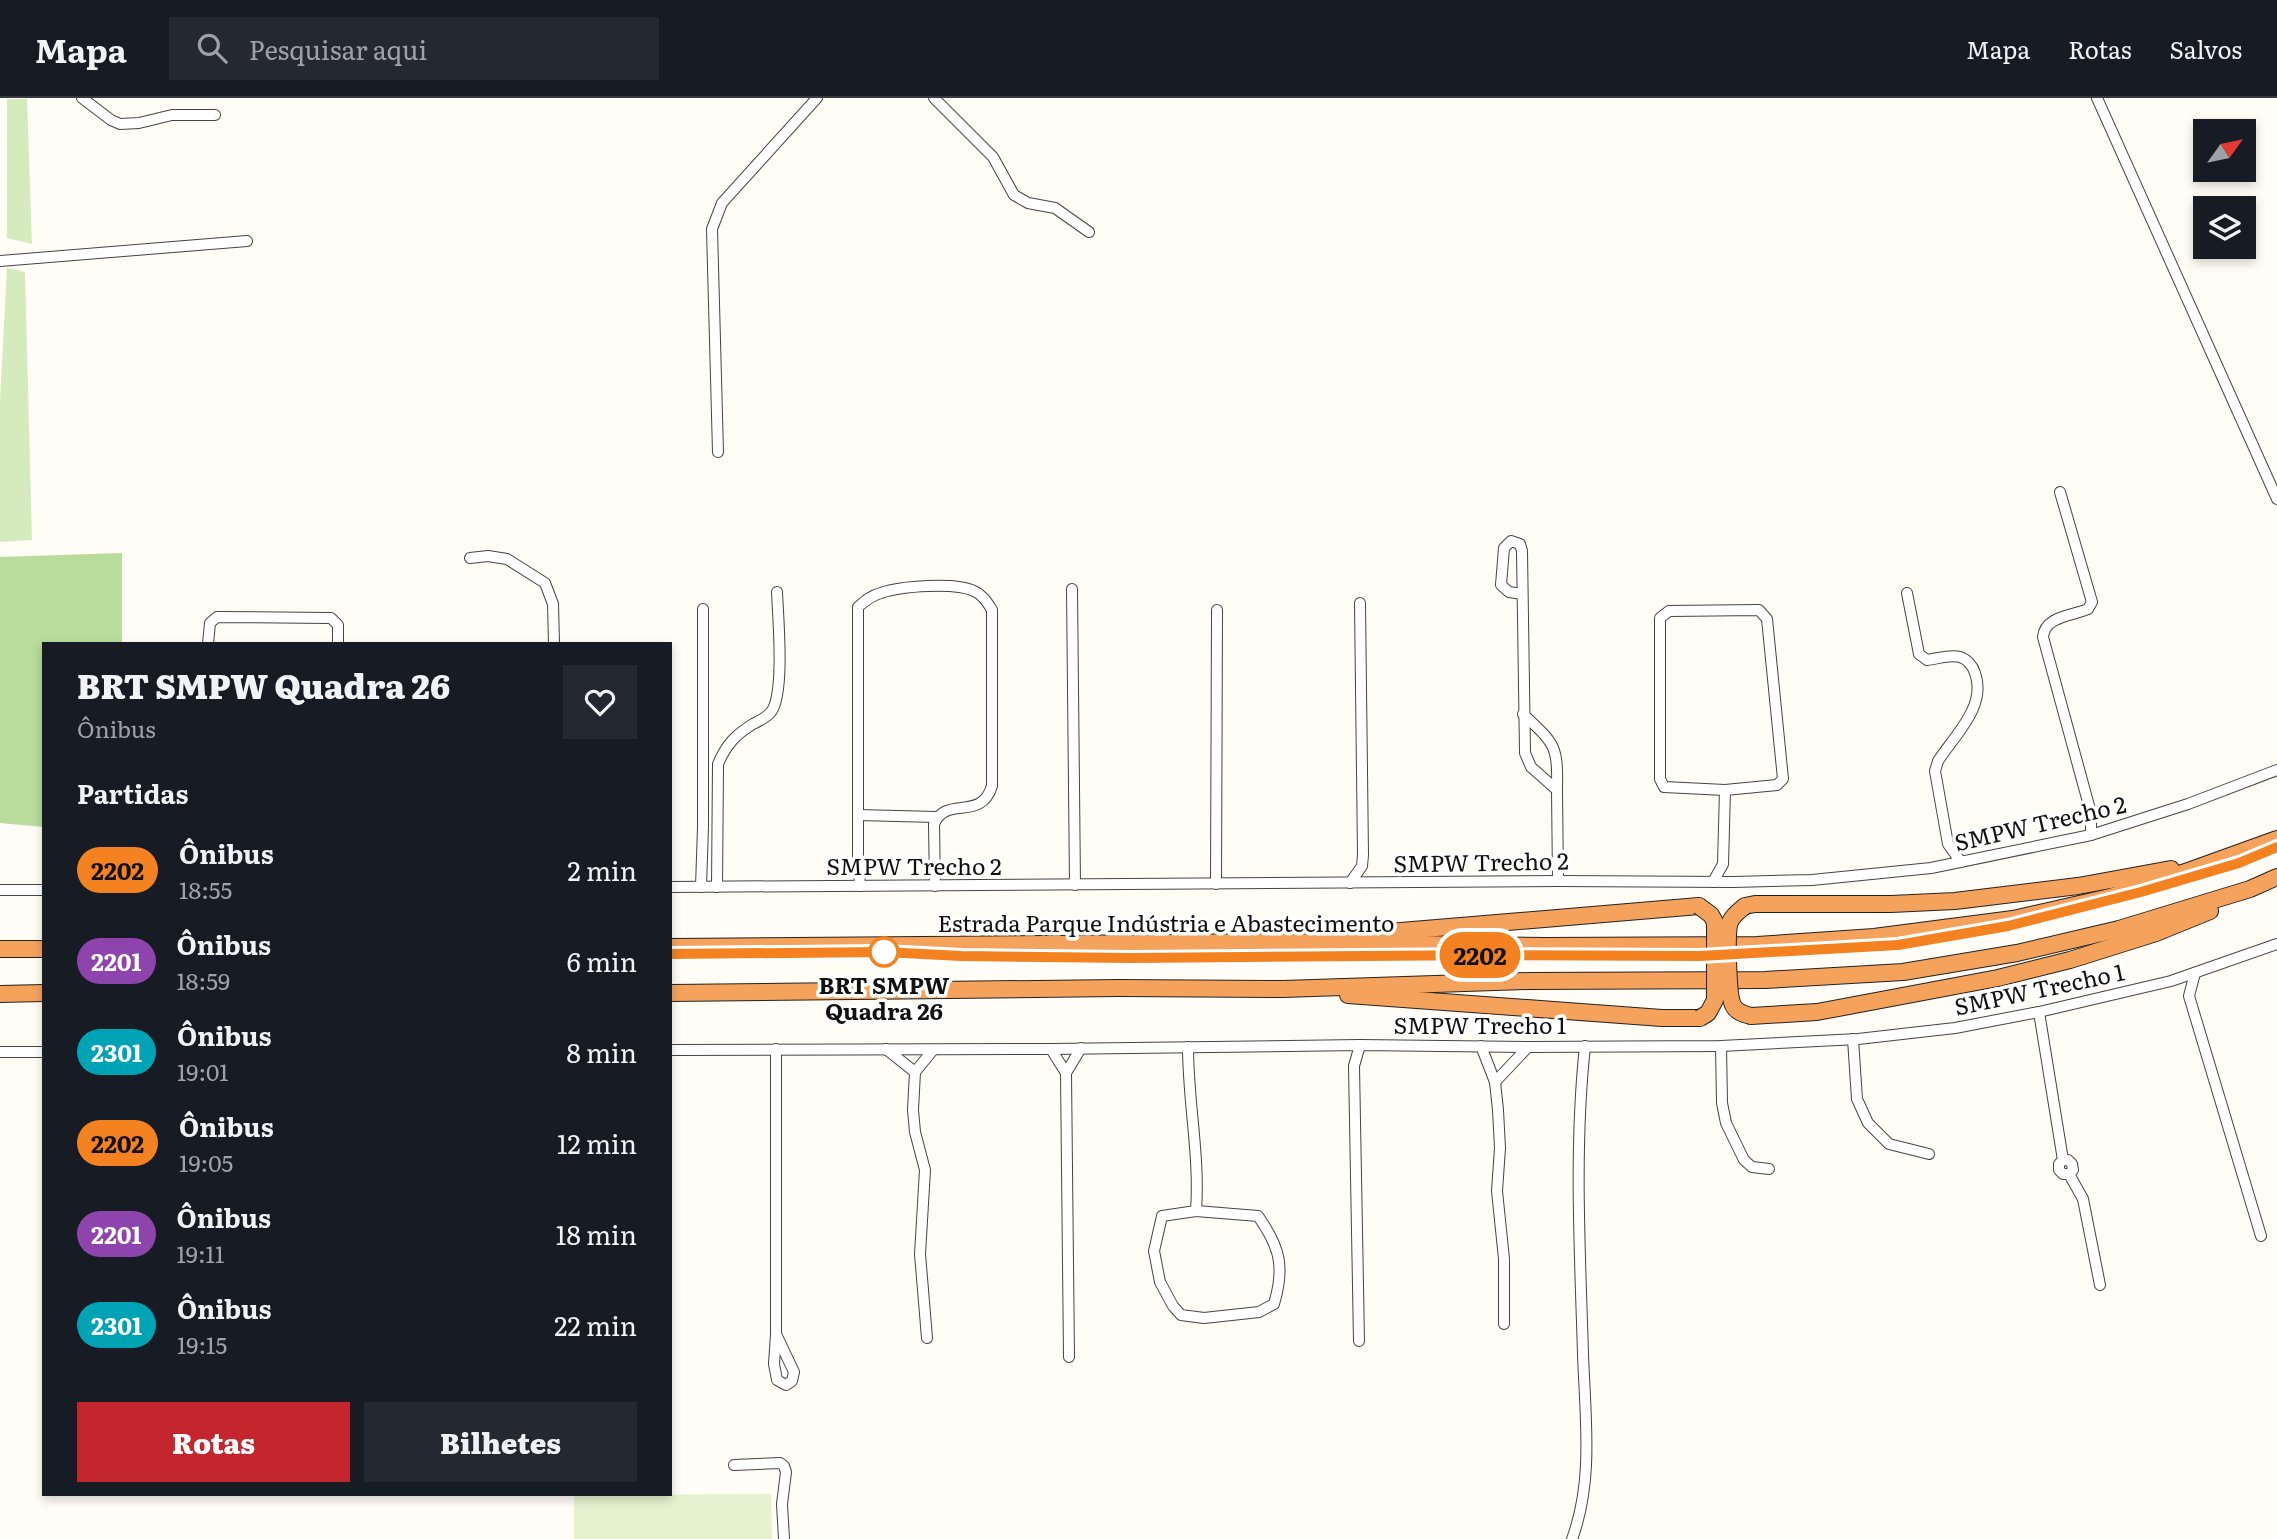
<!DOCTYPE html>
<html lang="pt">
<meta charset="utf-8">
<style>
:root{--surface:#171b24;--page:#242831;--text:#f1f3f6;--muted:#9ea1a6;--line:#363941;--accent:#c4262e}
body{margin:0;font-family:Literata,serif;background:var(--page);color:var(--text);height:100vh;display:flex;flex-direction:column;font-size:26px;white-space:nowrap}
*{box-sizing:border-box;margin:0}
p{font-size:23px;color:var(--muted)}
.icon{flex:none;width:38px;height:38px;fill:none;stroke:currentColor;stroke-width:2;stroke-linecap:round;stroke-linejoin:round}
.map{position:relative;flex:1;overflow:hidden}
.details{position:absolute;left:42px;top:544px;width:630px;height:854px;display:flex;flex-direction:column;background:var(--surface);border-radius:0px;box-shadow:0 4px 10px #0003}
.details>*{flex:none}
.badge{padding:0 14px;border-radius:23px;font-size:24px;line-height:46px}
.needle{width:46px;rotate:57deg}
.controls{position:absolute;left:2193px;top:21px;display:grid;gap:14px}
.controls a{display:grid;place-items:center;width:63px;height:63px;border-radius:0px;background:var(--surface);box-shadow:0 4px 10px #0003;font-size:35px}
.map>.badge{position:absolute;translate:-50% -50%;box-shadow:0 0 0 4px #fff}
h2{padding:0 35px;font-size:26px;line-height:63px}
.round{display:grid;place-items:center;flex:none;width:74px;height:74px;border-radius:0px;background:var(--page)}
.headline{display:flex;align-items:center;justify-content:space-between;height:119px;padding:0 35px}
h1{font-size:33px;font-weight:800;line-height:52px}
.action{display:flex;gap:14px;margin-top:auto;padding:14px 35px}
.action a{flex:1;height:80px;border-radius:0px;background:var(--accent);color:#fff;font-size:28px;font-weight:800;line-height:80px;text-align:center}
.action a+a{background:var(--page);color:var(--text)}
ul{padding:0;list-style:none}
li{display:flex;align-items:center;gap:21px;height:91px;padding:0 35px}
li div{flex:1}
li b{display:block;font-size:26px}
li em{font-style:normal}
li .badge{min-width:77px;font-weight:700;text-align:center}
header{display:flex;align-items:center;gap:42px;box-sizing:border-box;height:98px;padding:0 35px;background:var(--surface);border-bottom:2px solid var(--line)}
header strong{font-size:33px}
nav{display:flex;gap:38px;margin-inline-start:auto;font-size:24px}
.search{width:490px;height:63px;background:var(--page);display:flex;align-items:center;gap:18px;box-sizing:border-box;padding:0 24px;border-radius:0px;color:var(--muted);font-size:26px}
.map>svg:first-child{display:block}
.green{fill:#d5ebbd}
.forest{fill:#b9dc9c}
.pitch{fill:#e6f2cf}
.lines{fill:none;stroke-linecap:round;stroke-linejoin:round}
.minor-casing{stroke:#444;stroke-width:12}
.highway-casing{stroke:#222;stroke-width:18}
.minor{stroke:#fff;stroke-width:10}
.highway{stroke:#f5a25d;stroke-width:16}
.highway-bridge-casing{stroke:#222;stroke-width:18;stroke-linecap:butt}
.highway-bridge{stroke:#f5a25d;stroke-width:16}
.line-casing{stroke:#fff;stroke-width:16}
.line{stroke:#f58220;stroke-width:10}
.stop-dot{fill:#fff;stroke:#f58220;stroke-width:3.5}
.labels{text-anchor:middle;dominant-baseline:central;stroke-width:7;stroke-linejoin:round;paint-order:stroke}
.street-label{font-size:23px;fill:#111;stroke:#fff}
.stop-label{font-size:23px;font-weight:bold;fill:#111;stroke:#fff}
</style>
<header>
<strong>Mapa</strong>
<div class="search"><svg class="icon" aria-label="search" viewBox="0 0 24 24"><circle cx="10" cy="10" r="6"/><path d="M15 15l6 6"/></svg>Pesquisar aqui</div>
<nav><a>Mapa</a><a>Rotas</a><a>Salvos</a></nav>
</header>
<div class="map">
<svg width="2277" height="1441" viewBox="0 0 2277 1441">
<rect width="100%" height="100%" fill="#fffdf5"/>
<!-- green -->
<g class="green">
<polygon points="7,1 27,1 32,146 7,140"/>
<polygon points="7,170 25,174 32,442 0,444 0,303"/>
</g>
<!-- forest -->
<polygon class="forest" points="122,455 122,546 44,546 44,729 0,725 0,459"/>
<!-- pitch -->
<polygon class="pitch" points="771,1396 772,1441 574,1441 574,1397"/>
<g class="lines">
<defs>
<g id="minor">
<polyline points="82,0 111,22 120,26 139,25 172,17 215,17"/>
<polyline points="934,0 993,59 1014,97 1028,105 1055,110 1089,134"/>
<polyline points="2097,0 2277,401"/>
<polyline points="0,163 247,143"/>
<polyline points="718,354 712,131 722,105 817,0"/>
<path d="M2060 394 2092 504 2088 511C2072 518 2045 518 2043 539L2091 715V737"/>
<polyline points="470,460 488,458 507,461 545,485 553,506 554,546"/>
<polyline points="1072,491 1075,787"/>
<path d="M1907 495 1919 556 1927 562C1937 561 1950 556 1960 559 1967 561 1973 568 1975 575 1987 608 1955 637 1938 663L1935 673 1948 746 1961 764"/>
<polyline points="1522,496 1509,494 1501,487 1504,450 1511,443 1520,446 1522,453 1525,655 1531,669 1557,692 1558,783"/>
<polygon points="1759,512 1767,521 1783,681 1777,687 1725,692 1664,689 1660,681 1660,520 1669,513"/>
<polyline points="208,546 210,525 217,519 331,520 338,527 338,546"/>
<path d="M1523 616C1555 646 1558 647 1557 692"/>
<polyline points="858,717 936,719"/>
<polyline points="1713,784 1723,766 1725,692"/>
<polyline points="1350,785 1362,768 1363,757 1360,505"/>
<polyline points="1216,786 1217,512"/>
<path d="M860 788 858 759V509C865 503 872 497 881 495 901 488 955 484 974 493 983 497 987 504 992 512V688C981 724 946 697 934 726L935 788"/>
<polyline points="670,789 1558,783 1733,784 1812,782 1931,770 2091,737 2188,706 2277,672"/>
<polyline points="701,789 703,729 703,511"/>
<path d="M717 789 718 666C726 647 735 637 753 626 759 623 766 620 771 614 785 596 778 519 777 494"/>
<polyline points="0,792 44,792"/>
<polyline points="2195,875 2189,898 2261,1138"/>
<polyline points="2039,914 2063,1062"/>
<polyline points="1853,941 1857,1001 1868,1025 1889,1046 1929,1056"/>
<polyline points="1481,948 1495,984 1498,1012 1500,1050 1497,1093 1504,1161 1504,1226"/>
<polyline points="1721,948 1722,1005 1726,1025 1744,1062 1752,1069 1769,1071"/>
<path d="M1188 949C1188 1004 1200 1058 1196 1113L1162 1118 1154 1153 1160 1184 1173 1208 1181 1217 1204 1220 1259 1214 1274 1206C1285 1169 1280 1149 1258 1118L1196 1113"/>
<polyline points="776,951 776,1236 774,1266 777,1282 786,1287 792,1283 794,1274 776,1236"/>
<polyline points="886,951 915,974"/>
<polyline points="1051,951 1066,975"/>
<polyline points="670,952 1051,951 1360,947 1528,949 1721,948 1858,941 1955,930 2039,914 2171,883 2277,846"/>
<polyline points="0,954 44,954"/>
<polyline points="1495,984 1528,949"/>
<polyline points="2069,1076 2073,1072 2072,1066 2068,1062 2063,1062 2059,1066 2059,1072 2063,1076 2069,1076 2083,1101 2100,1187"/>
<polyline points="927,1240 920,1156 925,1072 915,1034 913,1012 915,974 933,952"/>
<polyline points="1359,1243 1354,968 1360,947"/>
<polyline points="1069,1259 1066,975 1081,950"/>
<polyline points="734,1367 780,1365 784,1368 786,1374 782,1406 784,1441"/>
<path d="M1572 1441C1594 1382 1585 1318 1583 1256 1580 1154 1574 1050 1585 948"/>
</g>
<g id="highway">
<polyline points="1745,808 1755,806 1891,806 1955,803 2078,788 2171,771"/>
<polyline points="1353,837 1699,808"/>
<polyline points="670,849 1282,844 1545,848 1757,847 1874,839 2013,821 2110,799 2191,772 2277,741"/>
<polyline points="0,851 44,851"/>
<polyline points="670,895 1119,890 1283,891 1529,883 1765,882 1903,874 2017,855 2119,831 2250,791 2277,779"/>
<polyline points="0,896 44,895"/>
<polyline points="1348,897 1662,920 1700,920"/>
<polyline points="1751,918 1817,914 1998,880 2070,862 2156,835 2210,813"/>
</g>
</defs>
<!-- minor casing -->
<use href="#minor" class="minor-casing"/>
<!-- highway casing -->
<use href="#highway" class="highway-casing"/>
<!-- minor -->
<use href="#minor" class="minor"/>
<!-- highway -->
<use href="#highway" class="highway"/>
<defs>
<g id="highway-bridge">
<polyline points="1699,808 1711,817 1715,824 1715,902 1708,915 1700,920"/>
<path d="M1745 808C1739 813 1733 817 1730 824 1726 834 1728 898 1733 907 1736 914 1743 916 1751 918"/>
</g>
</defs>
<!-- highway-bridge casing -->
<use href="#highway-bridge" class="highway-bridge-casing"/>
<!-- highway-bridge -->
<use href="#highway-bridge" class="highway-bridge"/>
</g>
<g class="lines">
<defs>
<polyline id="line" points="670,856 884,854 961,858 1132,860 1493,857 1700,858 1898,847 2008,828 2141,794 2239,765 2277,749"/>
</defs>
<!-- line casing -->
<use href="#line" class="line-casing"/>
<!-- line -->
<use href="#line" class="line"/>
</g>
<!-- markers -->
<circle class="stop-dot" cx="884" cy="854" r="14"/>
<g class="labels">
<!-- street labels -->
<g class="street-label">
<text transform="translate(2040 724) rotate(-13)">SMPW Trecho 2</text>
<text transform="translate(1481 763) rotate(-1)">SMPW Trecho 2</text>
<text x="914" y="767">SMPW Trecho 2</text>
<text x="1166" y="824">Estrada Parque Indústria e Abastecimento</text>
<text transform="translate(2039 890) rotate(-12)">SMPW Trecho 1</text>
<text x="1480" y="926">SMPW Trecho 1</text>
</g>
<!-- stop labels -->
<g class="stop-label">
<text x="884" y="886">BRT SMPW<tspan x="884" dy="26">Quadra 26</tspan></text>
</g>
</g>
</svg>
<div class="controls">
<a><svg class="needle" viewBox="-14 -14 28 28"><path d="M0-13l5 13h-10z" fill="#e53935"/><path d="M0 13l5-13h-10z" fill="#9ea1a6"/></svg></a>
<a><svg class="icon" aria-label="layers" viewBox="0 0 24 24"><path d="M12 4l9 5-9 5-9-5zM3 14l9 5 9-5"/></svg></a>
</div>
<b class="badge" style="left:1480px;top:857px;background:#f58220;color:#111">2202</b>
<section class="details">
<div class="headline"><div><h1>BRT SMPW Quadra 26</h1><p>Ônibus</p></div><a class="round"><svg class="icon" aria-label="heart" viewBox="0 0 24 24"><path d="M12 20l-8-8c-3-5 5-10 8-4 3-6 11-1 8 4z"/></svg></a></div>
<h2>Partidas</h2>
<ul>
<li><span class="badge" style="background:#f58220;color:#111">2202</span><div><b>Ônibus</b><p>18:55</p></div><em>2 min</em></li>
<li><span class="badge" style="background:#8e44ad;color:#fff">2201</span><div><b>Ônibus</b><p>18:59</p></div><em>6 min</em></li>
<li><span class="badge" style="background:#00a3b4;color:#fff">2301</span><div><b>Ônibus</b><p>19:01</p></div><em>8 min</em></li>
<li><span class="badge" style="background:#f58220;color:#111">2202</span><div><b>Ônibus</b><p>19:05</p></div><em>12 min</em></li>
<li><span class="badge" style="background:#8e44ad;color:#fff">2201</span><div><b>Ônibus</b><p>19:11</p></div><em>18 min</em></li>
<li><span class="badge" style="background:#00a3b4;color:#fff">2301</span><div><b>Ônibus</b><p>19:15</p></div><em>22 min</em></li>
</ul>
<div class="action"><a>Rotas</a><a>Bilhetes</a></div>
</section>
</div>
